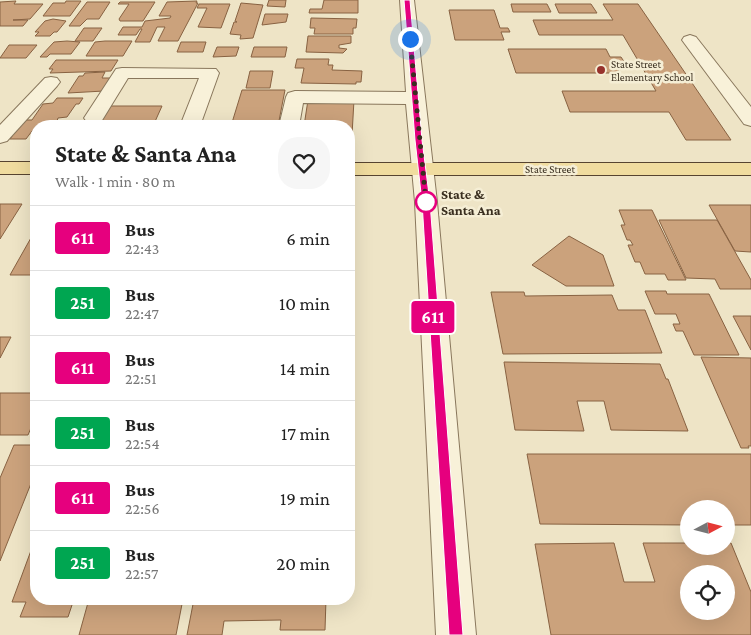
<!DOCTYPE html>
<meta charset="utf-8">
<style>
:root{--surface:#fff;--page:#f6f6f6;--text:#222;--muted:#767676;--line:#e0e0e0}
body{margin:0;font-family:"Crimson Pro",serif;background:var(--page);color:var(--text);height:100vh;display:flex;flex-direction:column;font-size:19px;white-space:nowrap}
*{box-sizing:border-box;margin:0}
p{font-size:16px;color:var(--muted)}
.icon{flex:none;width:28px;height:28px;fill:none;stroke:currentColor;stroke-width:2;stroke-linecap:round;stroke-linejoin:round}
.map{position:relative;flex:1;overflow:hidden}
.panel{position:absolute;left:30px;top:120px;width:325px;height:485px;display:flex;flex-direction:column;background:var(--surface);border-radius:20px;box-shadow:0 5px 20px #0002}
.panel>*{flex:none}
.badge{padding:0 10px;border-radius:4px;font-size:18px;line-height:32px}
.needle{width:32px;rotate:83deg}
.controls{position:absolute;left:680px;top:500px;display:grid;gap:10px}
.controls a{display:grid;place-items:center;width:55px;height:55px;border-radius:50%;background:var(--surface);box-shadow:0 5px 20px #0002;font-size:25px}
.you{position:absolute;width:25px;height:25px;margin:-12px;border:4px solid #fff;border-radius:50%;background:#1a73e8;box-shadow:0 0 0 8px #1a73e833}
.map>.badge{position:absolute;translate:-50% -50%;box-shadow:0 0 0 2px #fff}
.round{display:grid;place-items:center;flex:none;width:52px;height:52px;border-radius:20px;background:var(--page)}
.summary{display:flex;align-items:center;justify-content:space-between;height:85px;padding:0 25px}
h1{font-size:24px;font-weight:700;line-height:38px}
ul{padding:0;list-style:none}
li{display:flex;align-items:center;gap:15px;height:65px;padding:0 25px;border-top:1px solid var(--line)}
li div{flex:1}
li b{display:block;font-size:19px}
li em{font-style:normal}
li .badge{min-width:55px;font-weight:700;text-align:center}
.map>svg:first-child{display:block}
.building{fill:#cba27c;stroke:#886242;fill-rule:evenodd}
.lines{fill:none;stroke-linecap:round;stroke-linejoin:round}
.minor-casing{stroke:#89775c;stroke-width:2}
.major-casing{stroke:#574430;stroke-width:2}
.minor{fill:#f8f1d9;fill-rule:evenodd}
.major{fill:#f0dc9f;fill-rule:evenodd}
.line{fill:#e6007e;stroke:#fff}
.walk{stroke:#392e1f;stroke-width:5;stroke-dasharray:0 9}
.poi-dot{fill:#97322c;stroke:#f5eed5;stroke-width:2}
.stop-dot{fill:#fff;stroke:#e6007e;stroke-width:2.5}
.labels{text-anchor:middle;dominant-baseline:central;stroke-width:5;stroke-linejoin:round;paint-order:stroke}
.far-poi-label{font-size:11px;fill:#392e1f;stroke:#f5eed5;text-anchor:start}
.far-street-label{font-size:11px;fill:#392e1f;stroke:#f5eed5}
.stop-label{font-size:14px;font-weight:bold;fill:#392e1f;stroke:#f5eed5;text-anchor:start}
</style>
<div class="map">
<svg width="751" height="635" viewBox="0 0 751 635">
<rect width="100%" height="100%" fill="#eee4c6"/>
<!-- building -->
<g class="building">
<polygon points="269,0 286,0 285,7 267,6"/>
<polygon points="324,0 358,0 358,13 309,13 310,9 322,9"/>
<polygon points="16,1 14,4 43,4 30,19 13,20 28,20 23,26 0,26 0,2"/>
<polygon points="66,1 81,1 70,16 43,16 53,3 65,3"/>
<polygon points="197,1 196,3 198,3 178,41 158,41 165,27 157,27 150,42 135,42 142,29 140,29 136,35 118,35 123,27 142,27 145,21 170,18 171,16 159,16 167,2"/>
<polygon points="87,2 110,2 99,19 87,19 80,26 69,26"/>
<polygon points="120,2 155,2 143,21 120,21 119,19 129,4 118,4"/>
<polygon points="241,3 263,5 253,38 240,39 241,35 230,34 234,22 237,22 235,21"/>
<polygon points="199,4 230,4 221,28 198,27 207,8 197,8"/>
<polygon points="511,4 547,4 551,12 513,12"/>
<polygon points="555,4 591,4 597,13 559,13"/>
<polygon points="603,4 638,4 731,140 686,140 669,112 570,112 562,91 656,91 623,35 539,35 533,20 613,20"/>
<polygon points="449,10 494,10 500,28 508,28 510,32 501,32 504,40 455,40"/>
<polygon points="265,14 288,14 286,22 262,25"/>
<polygon points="311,18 357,19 356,28 353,28 353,34 314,34 315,28 310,28"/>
<polygon points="53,19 66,21 57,32 54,32 50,36 35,36 39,32 35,32 45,21"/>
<polygon points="84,28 102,28 93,41 75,41"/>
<polygon points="308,36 351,36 351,43 339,45 339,48 347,49 343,53 306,52"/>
<polygon points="67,41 80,42 71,54 50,54 47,57 40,57 54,42"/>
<polygon points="105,41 132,41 123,56 86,56 95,42"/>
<polygon points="181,42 206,42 203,52 177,52"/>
<polygon points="9,45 37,45 26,58 0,58"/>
<polygon points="217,47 239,47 236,56 213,57"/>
<polygon points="254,47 287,47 285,57 251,57"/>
<polygon points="508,49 606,49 610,57 621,57 627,66 616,66 620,73 516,73"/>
<polygon points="297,59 329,59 328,65 333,65 332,70 362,71 361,82 356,82 356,84 301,83 304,68 295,68"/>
<polygon points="56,60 118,60 111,71 50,73 53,69 49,69"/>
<polygon points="250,71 273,71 270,88 246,88"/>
<polygon points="105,72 102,78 111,78 104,91 68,93 79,76 83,76 85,73"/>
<polygon points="242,90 285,90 278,126 231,126"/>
<polygon points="57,98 83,98 79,104 76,104 67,117 58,118 57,121 82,121 79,126 36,126 36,131 32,131 26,139 10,139 23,120 32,120 43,104 53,103"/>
<polygon points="308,100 354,100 352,135 349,135 349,126 304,126"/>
<polygon points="104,106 162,106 153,126 83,126 88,118"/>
<polygon points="0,204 22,204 0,239"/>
<polygon points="709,205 751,205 751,252 735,251"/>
<polygon points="619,210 652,210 686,280 668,280 665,274 645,274 640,262 635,262 628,245 633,245 630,240 627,240 621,225 625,225"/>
<polygon points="659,220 717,220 751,280 751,289 720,289 715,279 686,278"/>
<polygon points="36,229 36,275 10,275"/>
<polygon points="569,236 603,255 614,286 566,286 532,265"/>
<polygon points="645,291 666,291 667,294 709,294 739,355 694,355 683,331 676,331 673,324 680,324 676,314 655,314"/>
<polygon points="491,292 524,292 525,296 612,295 618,310 645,310 662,353 503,354"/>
<polygon points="733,316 751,316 751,350"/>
<polygon points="0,337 11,337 0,358"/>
<polygon points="701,357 751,358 751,446 748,446 749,448 741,448"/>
<polygon points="504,362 660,364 666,379 668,379 688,431 611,430 604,401 577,401 584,431 515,430"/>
<polygon points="0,393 36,393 36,416 28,435 0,435"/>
<polygon points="14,445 36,445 36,471 0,561 0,478"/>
<polygon points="527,454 751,454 751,525 726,525 726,509 689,509 689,525 540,524"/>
<polygon points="36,537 36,599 74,599 68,617 20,617 26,602 12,602"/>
<path d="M614 543 624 582H655L643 543H689V546H726V543H731L751 592V635H551L535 544ZM689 574H726V611H689Z"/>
<polygon points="89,599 183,599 176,635 79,635"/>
<polygon points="194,599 326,599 325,630 280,630 281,620 224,621 222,635 187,635"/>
</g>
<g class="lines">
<defs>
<g id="minor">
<polygon points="400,0 414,0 437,202 476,635 436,635 415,202 406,104 303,103 299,126 279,126 286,97 288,93 295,91 406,92"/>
<polygon points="690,35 696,37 751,107 751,126 744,124 682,40 684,37"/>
<polygon points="122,68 216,69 219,73 200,126 180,126 199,78 128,78 101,122 94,124 87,122 84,118 116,69"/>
<polygon points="51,77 57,78 60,82 57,86 7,141 0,143 0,125 45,78"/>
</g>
<g id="major">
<rect x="0" y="162" width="36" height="12"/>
<rect x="349" y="163" width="402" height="12"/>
</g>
</defs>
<!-- minor casing -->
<use href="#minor" class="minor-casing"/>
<!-- major casing -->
<use href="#major" class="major-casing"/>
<!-- minor -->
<use href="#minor" class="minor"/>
<!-- major -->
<use href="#major" class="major"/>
</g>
<!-- line -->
<polygon class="line" points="404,0 410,0 422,140 430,202 463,635 449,635 422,202 415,140"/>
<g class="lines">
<!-- walk -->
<polyline class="walk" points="410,39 426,202"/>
</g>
<!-- markers -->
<circle class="poi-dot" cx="601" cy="70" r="5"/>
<circle class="stop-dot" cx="426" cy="202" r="10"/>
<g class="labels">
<!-- far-poi labels -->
<g class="far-poi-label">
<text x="611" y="64">State Street<tspan x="611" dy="13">Elementary School</tspan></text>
</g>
<!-- far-street labels -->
<g class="far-street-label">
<text x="550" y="169">State Street</text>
</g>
<!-- stop labels -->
<g class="stop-label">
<text x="441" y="194">State &amp;<tspan x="441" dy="16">Santa Ana</tspan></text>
</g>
</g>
</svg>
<div class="controls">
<a><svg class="needle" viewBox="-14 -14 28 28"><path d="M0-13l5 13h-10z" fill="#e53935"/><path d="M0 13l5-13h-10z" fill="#767676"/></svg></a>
<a><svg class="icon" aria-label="locate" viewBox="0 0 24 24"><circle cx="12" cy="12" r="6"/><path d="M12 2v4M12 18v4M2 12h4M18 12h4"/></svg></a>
</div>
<div class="you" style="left:410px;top:39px"></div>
<b class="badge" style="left:433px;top:317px;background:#e6007e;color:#fff">611</b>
<section class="panel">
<div class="summary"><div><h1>State &amp; Santa Ana</h1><p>Walk · 1 min · 80 m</p></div><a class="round"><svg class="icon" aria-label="heart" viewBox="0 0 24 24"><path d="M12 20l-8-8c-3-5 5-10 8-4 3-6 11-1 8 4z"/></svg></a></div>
<ul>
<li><span class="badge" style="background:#e6007e;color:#fff">611</span><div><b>Bus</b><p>22:43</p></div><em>6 min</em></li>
<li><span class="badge" style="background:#00a651;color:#fff">251</span><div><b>Bus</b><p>22:47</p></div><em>10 min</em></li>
<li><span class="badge" style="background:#e6007e;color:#fff">611</span><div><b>Bus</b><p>22:51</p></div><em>14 min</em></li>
<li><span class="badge" style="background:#00a651;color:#fff">251</span><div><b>Bus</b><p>22:54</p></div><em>17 min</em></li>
<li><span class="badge" style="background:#e6007e;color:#fff">611</span><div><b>Bus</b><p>22:56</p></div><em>19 min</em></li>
<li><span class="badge" style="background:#00a651;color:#fff">251</span><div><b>Bus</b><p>22:57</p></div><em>20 min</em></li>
</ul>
</section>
</div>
